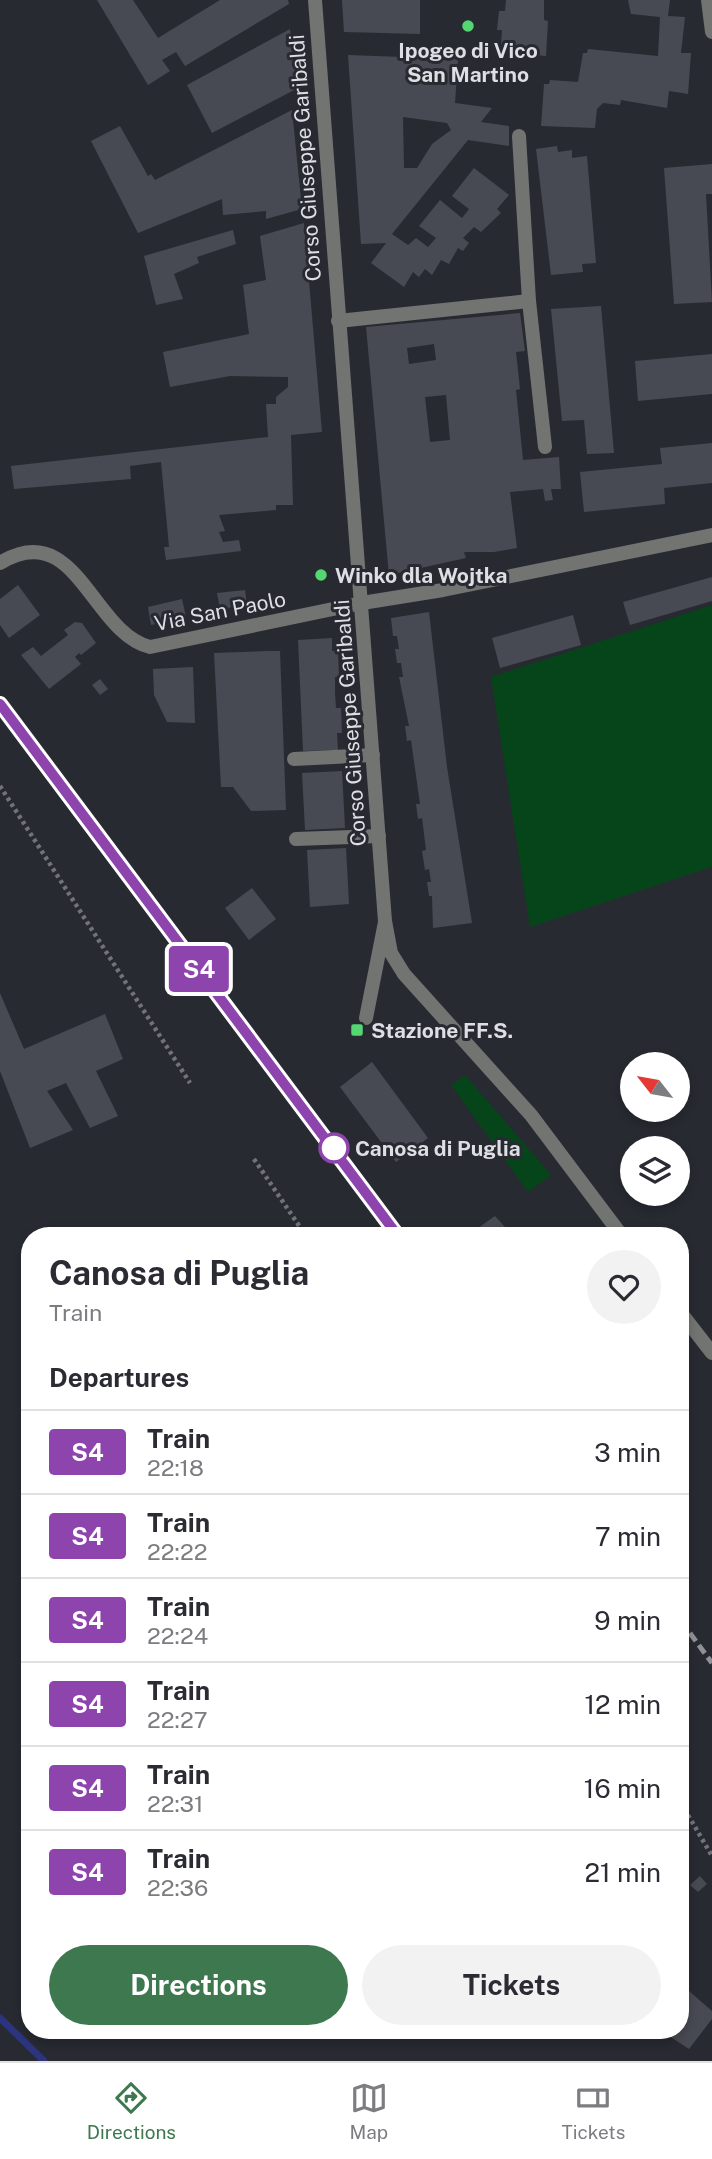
<!DOCTYPE html>
<style>
:root{--surface:#fff;--page:#f2f2f3;--text:#2b2b33;--muted:#7c7c81;--line:#e1e1e2;--accent:#3d784f}
body{margin:0;font-family:"Public Sans",sans-serif;background:var(--page);color:var(--text);height:100vh;display:flex;flex-direction:column;font-size:26px;white-space:nowrap}
*{box-sizing:border-box;margin:0}
p{font-size:23px;color:var(--muted)}
.icon{flex:none;width:38px;height:38px;fill:none;stroke:currentColor;stroke-width:2;stroke-linecap:round;stroke-linejoin:round}
.map{position:relative;flex:1;overflow:hidden}
.drawer{position:absolute;left:21px;top:1227px;width:668px;height:812px;display:flex;flex-direction:column;background:var(--surface);border-radius:28px;box-shadow:0 4px 10px #0003}
.drawer>*{flex:none}
.badge{padding:0 14px;border-radius:5px;font-size:24px;line-height:46px}
.needle{width:46px;rotate:301deg}
.tools{position:absolute;left:620px;top:1052px;display:grid;gap:14px}
.tools a{display:grid;place-items:center;width:70px;height:70px;border-radius:50%;background:var(--surface);box-shadow:0 4px 10px #0003;font-size:35px}
.map>.badge{position:absolute;translate:-50% -50%;box-shadow:0 0 0 4px #fff}
h2{padding:0 28px;font-size:26px;line-height:63px}
.round{display:grid;place-items:center;flex:none;width:74px;height:74px;border-radius:37px;background:var(--page)}
.head{display:flex;align-items:center;justify-content:space-between;height:119px;padding:0 28px}
h1{font-size:33px;font-weight:700;line-height:52px}
.primary-button{display:flex;gap:14px;margin-top:auto;padding:14px 28px}
.primary-button a{flex:1;height:80px;border-radius:42px;background:var(--accent);color:#fff;font-size:28px;font-weight:700;line-height:80px;text-align:center}
.primary-button a+a{background:var(--page);color:var(--text)}
ul{padding:0;list-style:none}
li{display:flex;align-items:center;gap:21px;height:84px;padding:0 28px;border-top:2px solid var(--line)}
li div{flex:1}
li b{display:block;font-size:26px}
li em{font-style:normal}
li .badge{min-width:77px;font-weight:700;text-align:center}
.dock{display:flex;justify-content:space-around;align-items:center;height:98px;border-top:2px solid var(--line);background:var(--surface);font-size:19px;color:var(--muted)}
.dock a{display:grid;justify-items:center;gap:4px}
.dock .selected{color:var(--accent)}
.map>svg:first-child{display:block}
.green{fill:#054519}
.lines{fill:none;stroke-linecap:round;stroke-linejoin:round}
.stream{stroke:#2c347f;stroke-width:7}
.building{fill:#484a53;fill-rule:evenodd}
.path{stroke:#72737a;stroke-width:4.5;stroke-dasharray:3.5 3.5;stroke-linecap:butt}
.minor{stroke:#717471;stroke-width:14}
.tertiary{stroke:#717471;stroke-width:14}
.rail{stroke:#909197;stroke-width:5;stroke-dasharray:10 5;stroke-linecap:butt}
.line-casing{stroke:#fff;stroke-width:16}
.line{stroke:#8e44ad;stroke-width:10}
.poi-dot{fill:#54d672;stroke:#282a32;stroke-width:2.5}
.stop-dot{fill:#fff;stroke:#8e44ad;stroke-width:3.5}
.labels{text-anchor:middle;dominant-baseline:central;stroke-width:6;stroke-linejoin:round;paint-order:stroke}
.poi-label{font-size:21px;font-weight:bold;fill:#dedfe4;stroke:#282a32;text-anchor:start}
.street-label{font-size:21px;fill:#dedfe4;stroke:#282a32}
.stop-label{font-size:21px;font-weight:bold;fill:#dedfe4;stroke:#282a32;text-anchor:start}
</style>
<div class="map">
<svg width="712" height="2061" viewBox="0 0 712 2061">
<rect width="100%" height="100%" fill="#282a32"/>
<!-- green -->
<g class="green">
<polygon points="712,605 712,867 530,927 491,677"/>
<polygon points="465,1075 551,1175 528,1192 451,1085"/>
</g>
<g class="lines">
<!-- stream -->
<polyline class="stream" points="0,2018 44,2061"/>
</g>
<!-- building -->
<g class="building">
<polygon points="97,0 133,0 158,38 220,0 288,0 289,4 185,66 176,52 162,60 170,71 148,85"/>
<polygon points="342,0 420,0 420,34 344,32"/>
<polygon points="506,0 544,0 544,20 548,21 546,56 511,53 512,46 501,46 502,30 497,30 499,11 505,11"/>
<polygon points="628,0 670,0 668,16 685,17 681,53 691,53 688,94 669,91 667,108 621,100 620,105 603,103 597,109 595,128 541,126 544,84 549,84 550,80 578,82 583,53 587,53 588,49 658,56 660,17 631,14"/>
<polygon points="290,29 298,88 212,133 187,85"/>
<path d="M348 55 458 59 455 103 492 108 481 122 509 126V146L468 140 392 234 408 245 416 238 428 247 436 238 419 226 440 200 462 218 469 209 452 196 474 168 509 195 497 209 501 213 481 232 474 227 463 238 469 243 463 251 458 248 449 264 441 260 432 275 425 269 419 277 413 272 404 287 371 263 386 243 361 244ZM403 117 447 123 451 130 432 144 417 168H404Z"/>
<polygon points="292,110 302,209 266,219 266,211 223,215 222,199 138,233 91,141 120,126 148,176 151,174 155,180"/>
<polygon points="557,146 558,152 572,150 572,158 587,156 596,263 582,264 583,272 551,275 536,149"/>
<polygon points="712,164 712,194 706,194 712,302 674,304 664,168"/>
<polygon points="304,223 322,432 291,435 293,505 276,505 276,510 219,515 225,531 219,532 223,542 239,540 241,551 166,560 164,547 169,547 161,462 130,466 131,479 14,489 11,466 268,437 266,404 276,404 276,397 288,387 288,377 230,376 170,387 163,352 249,334 243,285 266,280 260,236"/>
<polygon points="233,230 236,244 197,257 199,263 174,274 183,299 156,305 144,256"/>
<polygon points="601,306 614,453 587,454 584,420 562,421 551,309"/>
<path d="M520 313 525 351 516 352 520 389 516 390 523 460 559 457 561 489H551L553 500 545 501 543 489 510 492 517 548 494 552H464L466 558 389 575 366 327ZM434 344 436 360 409 364 407 348ZM446 395 450 440 430 442 425 397Z"/>
<polygon points="712,354 712,394 638,401 635,361"/>
<polygon points="712,443 712,483 664,488 665,504 584,512 580,472 662,464 660,448"/>
<polygon points="712,577 712,601 630,625 623,602"/>
<polygon points="18,585 40,615 9,638 0,625 0,599"/>
<polygon points="245,590 247,605 220,609 217,593"/>
<polygon points="182,599 186,617 151,625 148,607"/>
<polygon points="429,612 447,767 472,923 433,928 432,896 429,896 427,882 431,882 429,869 425,870 422,851 426,850 422,818 418,819 416,804 420,804 411,740 407,741 405,726 409,726 399,677 403,677 401,663 397,663 395,649 399,649 397,636 393,636 391,618"/>
<polygon points="573,615 581,645 500,668 492,638"/>
<polygon points="75,622 82,623 96,643 81,655 79,653 75,657 81,664 49,689 21,655 33,647 41,656 68,635 64,630"/>
<polygon points="332,638 332,651 338,651 339,677 335,677 335,693 336,708 341,708 342,733 337,733 338,750 303,751 298,640"/>
<polygon points="267,651 280,651 286,810 251,811 233,787 221,787 214,653"/>
<polygon points="193,667 195,723 167,722 154,695 153,669"/>
<polygon points="100,679 108,689 100,695 92,685"/>
<polygon points="342,771 345,828 305,830 302,773"/>
<polygon points="346,848 349,904 310,907 307,850"/>
<polygon points="252,888 276,919 249,940 225,908"/>
<polygon points="0,993 24,1049 105,1014 123,1059 96,1071 118,1116 90,1128 66,1083 47,1091 73,1130 30,1148 0,1071"/>
<polygon points="372,1062 428,1138 396,1162 340,1087"/>
<polygon points="495,1216 513,1236 467,1236 485,1223"/>
<polygon points="700,1876 707,1884 698,1892 690,1885"/>
<polygon points="681,1984 712,2011 712,2019 689,2049 660,2030 681,2030"/>
</g>
<g class="lines">
<!-- path -->
<g class="path">
<polyline points="0,786 190,1083"/>
<polyline points="254,1159 306,1236"/>
<polyline points="681,1803 712,1856"/>
</g>
<!-- minor -->
<g class="minor">
<polyline points="708,0 712,32"/>
<polyline points="519,136 529,301 545,447"/>
<polyline points="338,321 529,301"/>
<polyline points="362,603 443,590 712,535"/>
<polyline points="294,759 373,755"/>
<polyline points="296,839 379,836"/>
<polyline points="366,1018 385,922"/>
</g>
<!-- tertiary -->
<g class="tertiary">
<polyline points="315,0 385,921 391,953 404,974 531,1115 622,1236"/>
<path d="M0 563C76 516 92 633 150 647L362 603"/>
<polyline points="681,1313 712,1353"/>
</g>
<!-- rail -->
<g class="rail">
<polyline points="0,703 398,1236"/>
<polyline points="681,1621 712,1663"/>
</g>
</g>
<g class="lines">
<defs>
<polyline id="line" points="0,704 398,1236"/>
</defs>
<!-- line casing -->
<use href="#line" class="line-casing"/>
<!-- line -->
<use href="#line" class="line"/>
</g>
<!-- markers -->
<g class="poi-dot">
<circle cx="468" cy="26" r="7"/>
<circle cx="321" cy="575" r="7"/>
<rect x="350" y="1023" width="14" height="14" rx="3.5"/>
</g>
<circle class="stop-dot" cx="334" cy="1148" r="14"/>
<g class="labels">
<!-- poi labels -->
<g class="poi-label">
<text x="468" y="50" text-anchor="middle">Ipogeo di Vico<tspan x="468" dy="24">San Martino</tspan></text>
<text x="335" y="575">Winko dla Wojtka</text>
<text x="371" y="1030">Stazione FF.S.</text>
</g>
<!-- street labels -->
<g class="street-label">
<text transform="translate(305 158) rotate(-94)">Corso Giuseppe Garibaldi</text>
<text transform="translate(220 611) rotate(-11)">Via San Paolo</text>
<text transform="translate(350 723) rotate(-94)">Corso Giuseppe Garibaldi</text>
</g>
<!-- stop labels -->
<g class="stop-label">
<text x="355" y="1148">Canosa di Puglia</text>
</g>
</g>
</svg>
<div class="tools">
<a><svg class="needle" viewBox="-14 -14 28 28"><path d="M0-13l5 13h-10z" fill="#e53935"/><path d="M0 13l5-13h-10z" fill="#7c7c81"/></svg></a>
<a><svg class="icon" aria-label="layers" viewBox="0 0 24 24"><path d="M12 4l9 5-9 5-9-5zM3 14l9 5 9-5"/></svg></a>
</div>
<b class="badge" style="left:199px;top:969px;background:#8e44ad;color:#fff">S4</b>
<section class="drawer">
<div class="head"><div><h1>Canosa di Puglia</h1><p>Train</p></div><a class="round"><svg class="icon" aria-label="heart" viewBox="0 0 24 24"><path d="M12 20l-8-8c-3-5 5-10 8-4 3-6 11-1 8 4z"/></svg></a></div>
<h2>Departures</h2>
<ul>
<li><span class="badge" style="background:#8e44ad;color:#fff">S4</span><div><b>Train</b><p>22:18</p></div><em>3 min</em></li>
<li><span class="badge" style="background:#8e44ad;color:#fff">S4</span><div><b>Train</b><p>22:22</p></div><em>7 min</em></li>
<li><span class="badge" style="background:#8e44ad;color:#fff">S4</span><div><b>Train</b><p>22:24</p></div><em>9 min</em></li>
<li><span class="badge" style="background:#8e44ad;color:#fff">S4</span><div><b>Train</b><p>22:27</p></div><em>12 min</em></li>
<li><span class="badge" style="background:#8e44ad;color:#fff">S4</span><div><b>Train</b><p>22:31</p></div><em>16 min</em></li>
<li><span class="badge" style="background:#8e44ad;color:#fff">S4</span><div><b>Train</b><p>22:36</p></div><em>21 min</em></li>
</ul>
<div class="primary-button"><a>Directions</a><a>Tickets</a></div>
</section>
</div>
<nav class="dock">
<a class="selected"><svg class="icon" aria-label="directions" viewBox="0 0 24 24"><path d="M12 3l9 9-9 9-9-9zM9 14v-3h6M13 9l2 2-2 2"/></svg>Directions</a>
<a><svg class="icon" aria-label="map" viewBox="0 0 24 24"><path d="M3 6l6-2 6 2 6-2v14l-6 2-6-2-6 2zM9 4v14M15 6v14"/></svg>Map</a>
<a><svg class="icon" aria-label="tickets" viewBox="0 0 24 24"><path d="M3 7h18v10H3zM15 7v10"/></svg>Tickets</a>
</nav>
